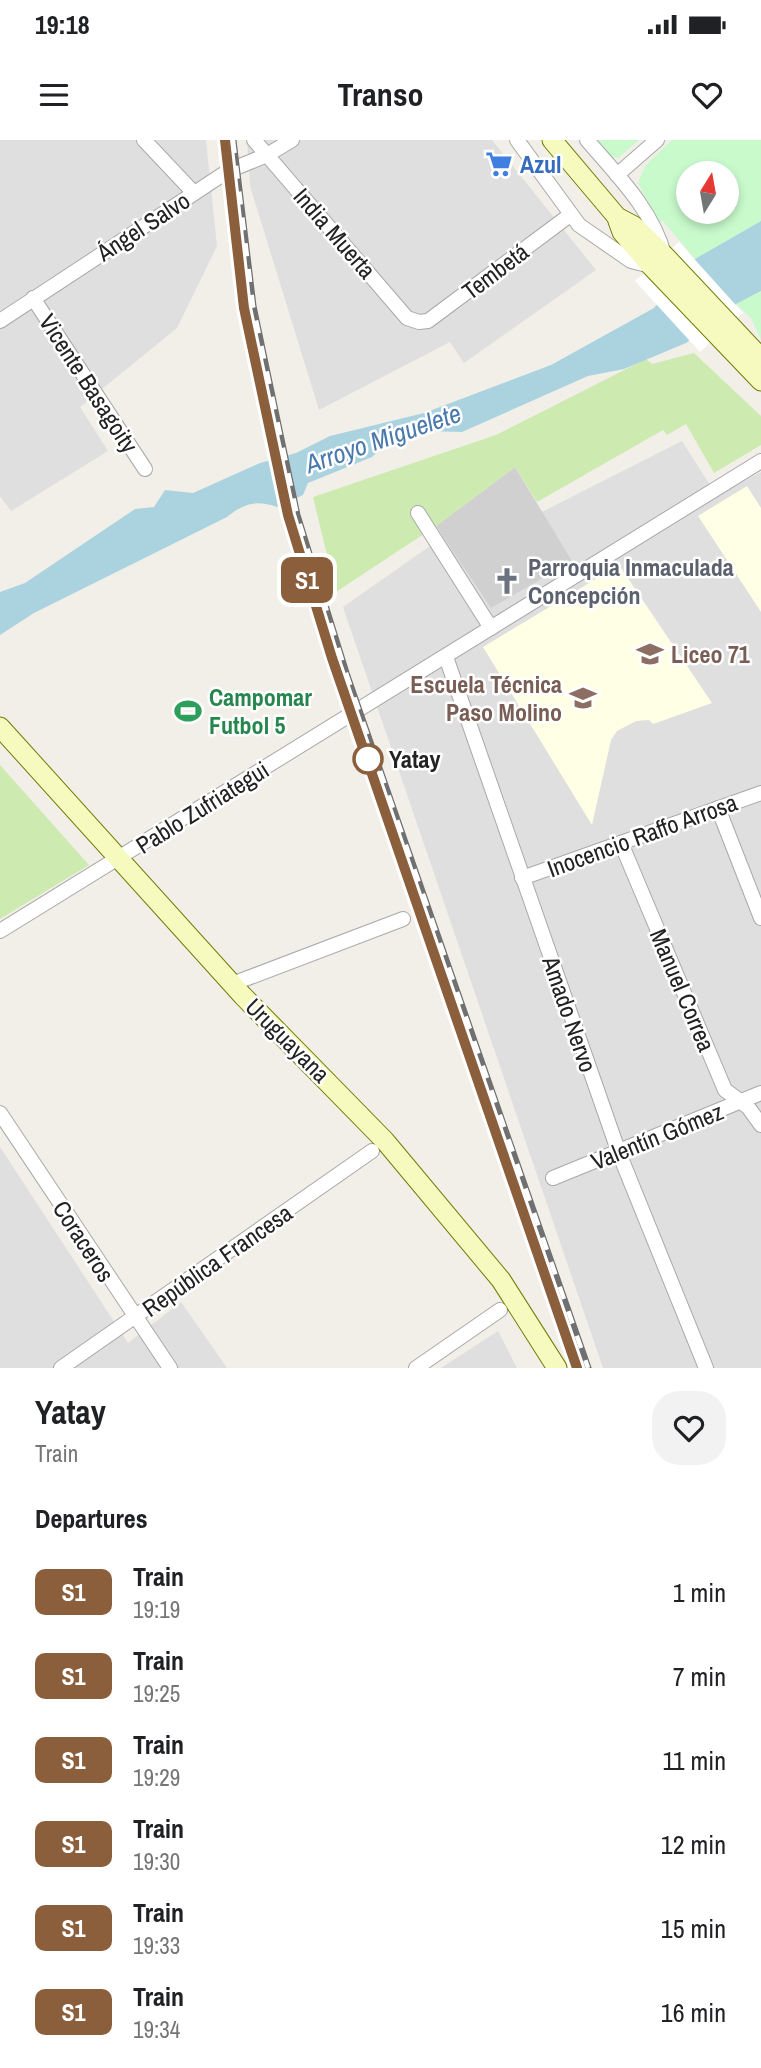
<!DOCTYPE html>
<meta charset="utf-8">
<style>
:root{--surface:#fff;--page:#f2f2f2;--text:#202124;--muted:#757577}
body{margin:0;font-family:"Archivo Narrow",sans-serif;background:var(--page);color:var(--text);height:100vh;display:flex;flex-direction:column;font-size:26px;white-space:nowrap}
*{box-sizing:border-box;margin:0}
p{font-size:23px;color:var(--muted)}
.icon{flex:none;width:38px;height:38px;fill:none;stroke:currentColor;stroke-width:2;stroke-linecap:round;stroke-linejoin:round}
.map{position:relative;height:1228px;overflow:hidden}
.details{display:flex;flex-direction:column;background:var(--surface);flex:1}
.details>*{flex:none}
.badge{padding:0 14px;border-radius:10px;font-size:24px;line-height:46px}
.needle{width:46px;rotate:11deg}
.tools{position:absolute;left:676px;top:21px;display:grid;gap:14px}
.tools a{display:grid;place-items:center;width:63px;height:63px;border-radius:50%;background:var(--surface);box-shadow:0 4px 10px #0003;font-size:35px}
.map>.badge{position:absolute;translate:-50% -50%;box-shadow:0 0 0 4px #fff}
h2{padding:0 35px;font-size:26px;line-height:63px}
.round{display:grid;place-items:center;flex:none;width:74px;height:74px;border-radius:28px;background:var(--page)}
.overview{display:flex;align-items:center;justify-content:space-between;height:119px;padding:0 35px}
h1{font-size:33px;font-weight:700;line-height:52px}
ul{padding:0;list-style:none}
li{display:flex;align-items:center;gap:21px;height:84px;padding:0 35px}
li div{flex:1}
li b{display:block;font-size:26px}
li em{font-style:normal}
li .badge{min-width:77px;font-weight:700;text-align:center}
.status{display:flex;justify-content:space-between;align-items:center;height:49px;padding:0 35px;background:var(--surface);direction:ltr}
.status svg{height:19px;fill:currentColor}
header{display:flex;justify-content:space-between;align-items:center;height:91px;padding:0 35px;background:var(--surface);font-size:32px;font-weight:700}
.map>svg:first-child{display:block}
.residential{fill:#e0dfdf}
.education{fill:#ffffe5}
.religious{fill:#d0d0d0}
.grass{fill:#cdebb0}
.park{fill:#c8facc;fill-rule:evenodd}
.water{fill:#aad3df}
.pier{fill:#fff}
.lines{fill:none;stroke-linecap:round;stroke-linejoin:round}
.street-casing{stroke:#a9a9a9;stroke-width:16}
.secondary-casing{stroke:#707d05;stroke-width:21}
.street{stroke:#fff;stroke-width:14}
.secondary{stroke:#f7fabf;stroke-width:19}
.rail-casing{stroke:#707070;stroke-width:7}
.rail{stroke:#fff;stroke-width:4.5;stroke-dasharray:13;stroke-linecap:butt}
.line-casing{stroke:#fff;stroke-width:16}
.line{stroke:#8b5e3c;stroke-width:10}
.stop-dot{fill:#fff;stroke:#8b5e3c;stroke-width:3.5}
.labels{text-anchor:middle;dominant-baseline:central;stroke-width:5;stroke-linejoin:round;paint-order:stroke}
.shop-label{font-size:24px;font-weight:bold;fill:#366cbe;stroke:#fff;text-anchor:start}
.street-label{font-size:24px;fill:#222;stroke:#fff}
.worship-label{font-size:24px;font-weight:bold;fill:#5b616d;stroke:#fff;text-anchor:start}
.education-label{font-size:24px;font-weight:bold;fill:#785e54;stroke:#fff;text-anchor:start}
.leisure-label{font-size:24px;font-weight:bold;fill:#27864d;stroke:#fff;text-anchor:start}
.stop-label{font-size:24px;font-weight:bold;fill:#222;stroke:#fff;text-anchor:start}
.water-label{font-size:26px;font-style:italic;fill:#4a7aab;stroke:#fff}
</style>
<div class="status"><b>19:18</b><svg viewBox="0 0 49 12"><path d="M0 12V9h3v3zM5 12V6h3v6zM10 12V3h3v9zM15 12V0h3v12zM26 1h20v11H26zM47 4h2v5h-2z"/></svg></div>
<header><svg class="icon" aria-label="menu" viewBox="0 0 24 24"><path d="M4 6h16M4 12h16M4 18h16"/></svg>Transo<svg class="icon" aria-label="heart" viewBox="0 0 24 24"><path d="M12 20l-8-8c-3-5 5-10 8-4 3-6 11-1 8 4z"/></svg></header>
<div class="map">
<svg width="761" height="1228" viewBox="0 0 761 1228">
<rect width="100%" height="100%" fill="#f2efe9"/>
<!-- residential -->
<g class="residential">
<polygon points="0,0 206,0 217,106 177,188 80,267 108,311 11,371 0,356"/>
<polygon points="247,0 492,0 596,130 464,223 450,202 319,270 250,46"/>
<polygon points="682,301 717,356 761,332 761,1228 603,1228 343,467 507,352 528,379"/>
<polygon points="0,1007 128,1203 181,1162 227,1228 0,1228"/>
<polygon points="498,1191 517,1228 441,1228"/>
</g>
<!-- education -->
<g class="education">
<polygon points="747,346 761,368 761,472 698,376"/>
<polygon points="619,425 712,563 653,584 649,580 636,581 617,591 611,600 592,685 483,507"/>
</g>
<!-- religious -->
<polygon class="religious" points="515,327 572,421 491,468 436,386"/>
<!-- grass -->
<g class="grass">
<polygon points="694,213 761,276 761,305 714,333 686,284 667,295 663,290 537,362 515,327 436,386 336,452 313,357 496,295 646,219 652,224"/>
<polygon points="0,625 89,725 0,779"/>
</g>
<!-- park -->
<g class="park">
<polygon points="595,0 639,0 618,18 612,17"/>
<path d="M672 0H761V81L695 119 663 81 659 82 638 43 645 26ZM688 33H726V72H688Z"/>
<polygon points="761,151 761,200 751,178 736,164"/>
</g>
<!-- water -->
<path class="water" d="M761 81V151L736 164 686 203 624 229 588 236 462 292 426 291 392 299 372 317 308 343 303 355 277 367C256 360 244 363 227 377L34 473 0 495V452L25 443 135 369 154 367 165 350 193 353 260 323 296 313 330 296 424 273 551 225 654 168 695 119Z"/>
<!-- pier -->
<polygon class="pier" points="679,102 743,173 700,212 635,141"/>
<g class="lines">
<defs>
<g id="street">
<polyline points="144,0 194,53"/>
<polyline points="254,0 407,178 419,182 428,181 570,75"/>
<polyline points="517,0 579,85 631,121 651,126"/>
<path d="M587 0C616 34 652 69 664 114"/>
<polyline points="617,35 657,0"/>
<polyline points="33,158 145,329"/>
<polyline points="0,181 228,31 267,15 292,0"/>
<polyline points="418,373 491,488"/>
<polyline points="446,517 619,1013 706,1228"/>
<polyline points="718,668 761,778"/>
<polyline points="621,703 725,950 748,967 761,985"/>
<polyline points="522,738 761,653"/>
<polyline points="0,791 761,321"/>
<polyline points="232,844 403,779"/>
<polyline points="0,973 170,1228"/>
<polyline points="553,1038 761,953"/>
<polyline points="61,1228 372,1011"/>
<polyline points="416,1228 500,1170"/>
</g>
<g id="secondary">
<polyline points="552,0 617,77 634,86 664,115 761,218"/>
<polyline points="618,81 622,92 651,126 761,241"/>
<polyline points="0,587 243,856 385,1001 501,1140 557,1228"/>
</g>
</defs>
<!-- street casing -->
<use href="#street" class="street-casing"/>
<!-- secondary casing -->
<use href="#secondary" class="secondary-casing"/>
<!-- street -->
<use href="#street" class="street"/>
<!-- secondary -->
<use href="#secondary" class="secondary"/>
<defs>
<polyline id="rail" points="233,0 253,166 297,375 347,536 588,1228"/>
</defs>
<!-- rail casing -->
<use href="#rail" class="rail-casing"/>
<!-- rail -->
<use href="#rail" class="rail"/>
</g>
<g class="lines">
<defs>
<polyline id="line" points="225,0 244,168 288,375 332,518 577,1228"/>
</defs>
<!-- line casing -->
<use href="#line" class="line-casing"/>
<!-- line -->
<use href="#line" class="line"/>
</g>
<!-- icons -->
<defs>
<symbol id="supermarket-bare" viewBox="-9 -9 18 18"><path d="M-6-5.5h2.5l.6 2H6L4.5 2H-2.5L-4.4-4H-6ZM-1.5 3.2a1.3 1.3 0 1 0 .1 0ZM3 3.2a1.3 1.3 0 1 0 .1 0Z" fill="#3f7fe0" stroke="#fff" stroke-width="2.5" paint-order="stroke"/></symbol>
<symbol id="church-bare" viewBox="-9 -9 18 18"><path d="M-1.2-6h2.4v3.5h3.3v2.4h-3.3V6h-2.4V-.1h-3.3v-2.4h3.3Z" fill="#6b7280" stroke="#fff" stroke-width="2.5" paint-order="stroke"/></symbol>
<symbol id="school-bare" viewBox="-9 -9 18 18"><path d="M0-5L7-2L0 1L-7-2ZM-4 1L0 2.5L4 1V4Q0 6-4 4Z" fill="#8d6e63" stroke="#fff" stroke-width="2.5" paint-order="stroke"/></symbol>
<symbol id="stadium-bare" viewBox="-9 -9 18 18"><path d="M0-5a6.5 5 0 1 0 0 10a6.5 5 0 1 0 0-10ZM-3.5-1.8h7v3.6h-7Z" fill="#2e9e5b" stroke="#fff" stroke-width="2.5" paint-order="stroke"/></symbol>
</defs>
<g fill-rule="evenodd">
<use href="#supermarket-bare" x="480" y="5" width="38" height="38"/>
<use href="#church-bare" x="488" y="422" width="38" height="38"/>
<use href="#school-bare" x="631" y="495" width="38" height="38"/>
<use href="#school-bare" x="564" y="539" width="38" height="38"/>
<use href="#stadium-bare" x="169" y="552" width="38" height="38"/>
</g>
<!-- markers -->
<circle class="stop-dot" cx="368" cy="619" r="14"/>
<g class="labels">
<!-- shop labels -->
<g class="shop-label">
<text x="520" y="24">Azul</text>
</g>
<!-- street labels -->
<g class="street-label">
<text transform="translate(143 86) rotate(-33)">Ángel Salvo</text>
<text transform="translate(335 93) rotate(49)">India Muerta</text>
<text transform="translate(495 131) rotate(-37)">Tembetá</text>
<text transform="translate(89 243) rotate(57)">Vicente Basagoity</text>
<text transform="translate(202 667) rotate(-32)">Pablo Zufriategui</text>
<text transform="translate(642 695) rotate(-20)">Inocencio Raffo Arrosa</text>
<text transform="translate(683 850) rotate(67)">Manuel Correa</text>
<text transform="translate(570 874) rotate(71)">Amado Nervo</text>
<text transform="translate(288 900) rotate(45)">Uruguayana</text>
<text transform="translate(657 996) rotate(-22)">Valentín Gómez</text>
<text transform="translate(84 1101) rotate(57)">Coraceros</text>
<text transform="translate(217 1120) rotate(-35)">República Francesa</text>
</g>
<!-- worship labels -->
<g class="worship-label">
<text x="528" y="427">Parroquia Inmaculada<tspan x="528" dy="28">Concepción</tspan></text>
</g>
<!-- education labels -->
<g class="education-label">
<text x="671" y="514">Liceo 71</text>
<text x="562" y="544" text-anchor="end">Escuela Técnica<tspan x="562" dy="28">Paso Molino</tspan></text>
</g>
<!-- leisure labels -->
<g class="leisure-label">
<text x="209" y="557">Campomar<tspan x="209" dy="28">Futbol 5</tspan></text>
</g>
<!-- stop labels -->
<g class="stop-label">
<text x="389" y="619">Yatay</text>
</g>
<!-- water labels -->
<g class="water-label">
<text transform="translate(383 298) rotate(-19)">Arroyo Miguelete</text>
</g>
</g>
</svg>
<div class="tools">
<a><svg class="needle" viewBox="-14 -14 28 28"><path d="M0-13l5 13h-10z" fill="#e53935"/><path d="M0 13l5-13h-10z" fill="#757577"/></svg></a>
</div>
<b class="badge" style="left:307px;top:440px;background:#8b5e3c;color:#fff">S1</b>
</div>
<section class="details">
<div class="overview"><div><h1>Yatay</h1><p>Train</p></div><a class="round"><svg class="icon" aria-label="heart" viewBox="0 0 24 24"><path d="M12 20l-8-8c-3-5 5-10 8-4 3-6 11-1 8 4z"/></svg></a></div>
<h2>Departures</h2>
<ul>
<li><span class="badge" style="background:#8b5e3c;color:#fff">S1</span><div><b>Train</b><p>19:19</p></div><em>1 min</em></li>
<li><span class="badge" style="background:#8b5e3c;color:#fff">S1</span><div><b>Train</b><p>19:25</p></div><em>7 min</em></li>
<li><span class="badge" style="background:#8b5e3c;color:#fff">S1</span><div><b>Train</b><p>19:29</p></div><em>11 min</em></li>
<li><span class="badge" style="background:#8b5e3c;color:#fff">S1</span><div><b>Train</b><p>19:30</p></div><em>12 min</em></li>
<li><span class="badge" style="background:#8b5e3c;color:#fff">S1</span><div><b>Train</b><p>19:33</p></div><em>15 min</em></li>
<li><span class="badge" style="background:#8b5e3c;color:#fff">S1</span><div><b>Train</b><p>19:34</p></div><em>16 min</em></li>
</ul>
</section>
